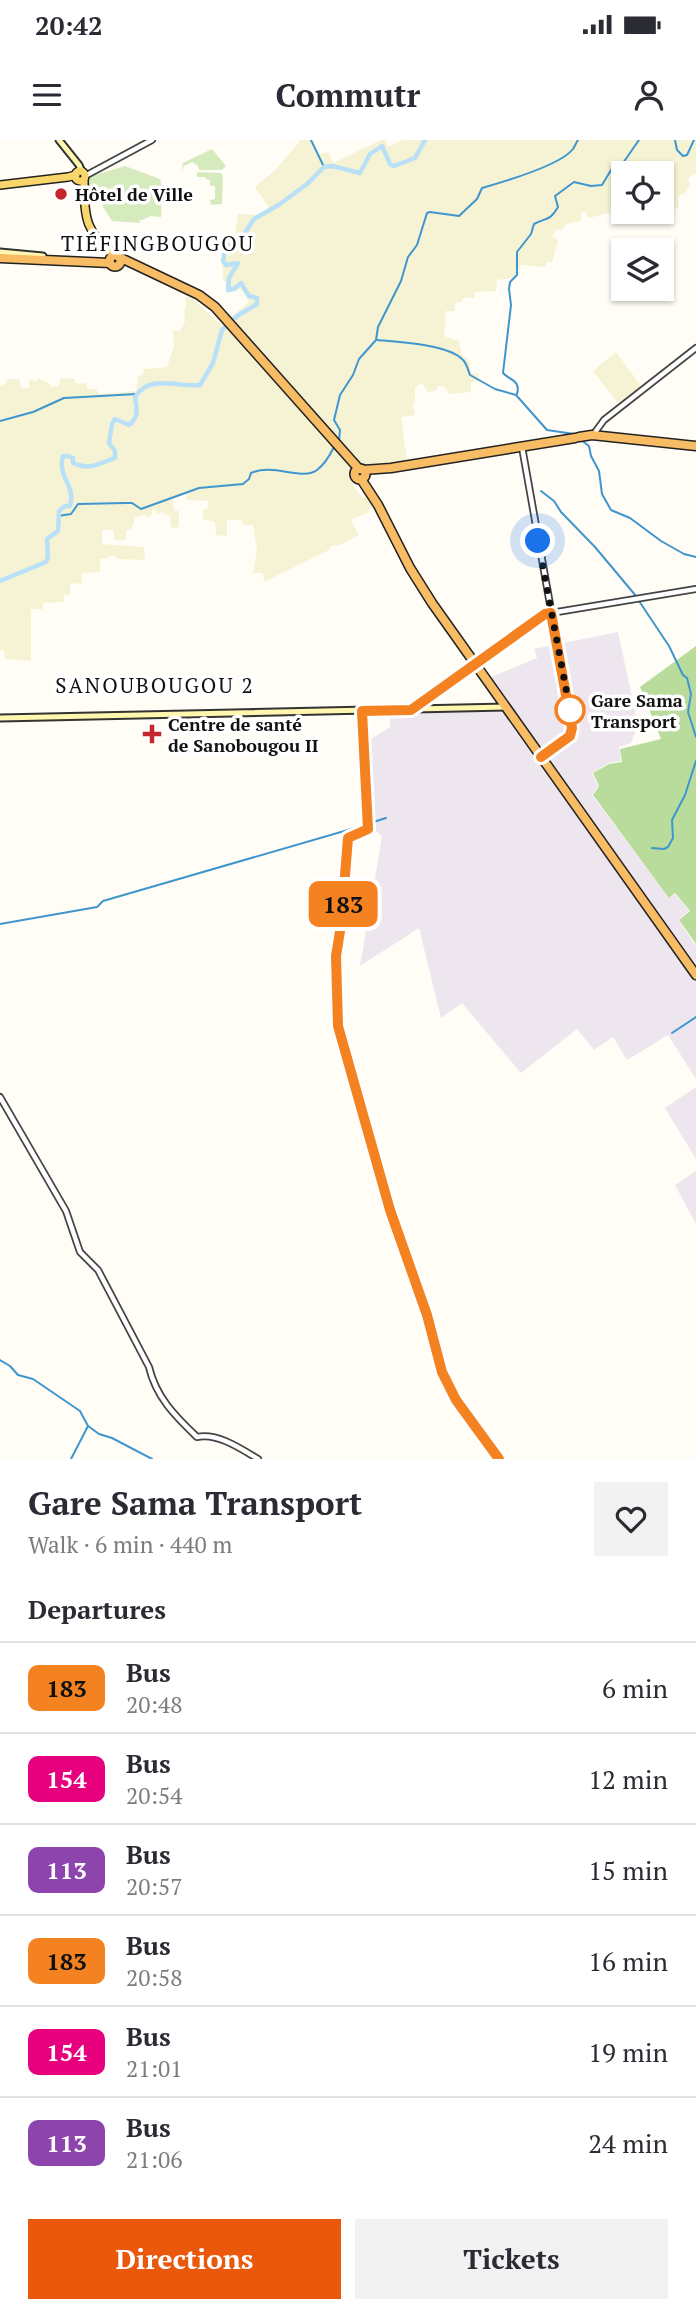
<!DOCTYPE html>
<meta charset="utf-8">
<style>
:root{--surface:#fff;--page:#f2f2f3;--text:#2b2b33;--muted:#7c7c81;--line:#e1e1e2;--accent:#ea580c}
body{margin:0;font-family:"PT Serif",serif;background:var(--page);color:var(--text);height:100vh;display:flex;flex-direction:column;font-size:26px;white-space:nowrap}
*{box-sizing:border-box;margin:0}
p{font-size:23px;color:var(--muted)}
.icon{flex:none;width:38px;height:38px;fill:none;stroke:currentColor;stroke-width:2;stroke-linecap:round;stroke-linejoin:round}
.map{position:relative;height:1319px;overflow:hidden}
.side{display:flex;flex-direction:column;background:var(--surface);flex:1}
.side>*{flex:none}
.badge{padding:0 14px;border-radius:10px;font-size:24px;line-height:46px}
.fabs{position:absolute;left:611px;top:21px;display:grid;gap:14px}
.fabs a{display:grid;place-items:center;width:63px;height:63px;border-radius:0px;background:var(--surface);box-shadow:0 2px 5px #0004;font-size:35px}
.you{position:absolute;width:35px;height:35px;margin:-18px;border:5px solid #fff;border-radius:50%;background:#1a73e8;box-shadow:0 0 0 10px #1a73e833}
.map>.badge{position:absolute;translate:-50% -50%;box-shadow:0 0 0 4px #fff}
h2{padding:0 28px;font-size:26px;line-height:63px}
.round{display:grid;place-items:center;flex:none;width:74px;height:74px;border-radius:0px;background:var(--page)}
.summary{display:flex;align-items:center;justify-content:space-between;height:119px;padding:0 28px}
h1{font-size:33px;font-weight:800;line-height:52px}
.action{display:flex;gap:14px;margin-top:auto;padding:14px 28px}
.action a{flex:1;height:80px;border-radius:0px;background:var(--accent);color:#fff;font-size:28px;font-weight:800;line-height:80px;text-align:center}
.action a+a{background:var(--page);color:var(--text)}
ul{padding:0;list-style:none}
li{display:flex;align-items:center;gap:21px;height:91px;padding:0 28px;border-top:2px solid var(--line)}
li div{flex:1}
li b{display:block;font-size:26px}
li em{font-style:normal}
li .badge{min-width:77px;font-weight:700;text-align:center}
.status{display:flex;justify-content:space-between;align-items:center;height:49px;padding:0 35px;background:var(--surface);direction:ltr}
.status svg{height:19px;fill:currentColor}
header{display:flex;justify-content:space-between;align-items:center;height:91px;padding:0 28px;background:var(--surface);font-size:32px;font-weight:800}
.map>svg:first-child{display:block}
.industrial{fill:#eee6ef}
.farmland{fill:#f6f3d4}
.green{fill:#d5ebbd}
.forest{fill:#b9dc9c}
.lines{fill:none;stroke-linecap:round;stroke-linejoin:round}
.stream{stroke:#3f96cf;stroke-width:2}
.river{stroke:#b9e0f7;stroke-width:4.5}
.tertiary-casing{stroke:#444;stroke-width:8}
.secondary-casing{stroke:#333;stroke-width:9}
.primary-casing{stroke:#222;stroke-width:10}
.trunk-casing{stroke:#222;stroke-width:11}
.tertiary{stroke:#fff;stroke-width:4.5}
.secondary{stroke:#fff6b0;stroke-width:5}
.primary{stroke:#f9d66b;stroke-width:7}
.trunk{stroke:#f7bc64;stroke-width:8}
.line-casing{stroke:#fff;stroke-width:16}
.line{stroke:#f58220;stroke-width:10}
.walk{stroke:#111;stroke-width:7;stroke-dasharray:0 12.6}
.poi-dot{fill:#c4262e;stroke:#fff;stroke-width:2.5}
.stop-dot{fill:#fff;stroke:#f58220;stroke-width:3.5}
.labels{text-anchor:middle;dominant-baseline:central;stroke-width:7;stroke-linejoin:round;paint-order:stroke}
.poi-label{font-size:18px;font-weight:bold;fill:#111;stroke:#fff;text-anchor:start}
.stop-label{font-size:18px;font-weight:bold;fill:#111;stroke:#fff;text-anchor:start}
.quarter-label{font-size:21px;letter-spacing:2px;fill:#111;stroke:#fff}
</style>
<div class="status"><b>20:42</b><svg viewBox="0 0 49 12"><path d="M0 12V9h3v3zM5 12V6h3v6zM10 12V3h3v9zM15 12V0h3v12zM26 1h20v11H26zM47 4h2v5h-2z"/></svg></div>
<header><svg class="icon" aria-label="menu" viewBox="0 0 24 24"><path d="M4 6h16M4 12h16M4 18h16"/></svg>Commutr<svg class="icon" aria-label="person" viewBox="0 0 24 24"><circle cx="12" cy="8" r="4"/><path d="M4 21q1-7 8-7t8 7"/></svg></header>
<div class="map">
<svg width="696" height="1319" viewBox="0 0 696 1319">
<rect width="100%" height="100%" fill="#fffdf5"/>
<!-- industrial -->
<g class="industrial">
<polygon points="618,492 638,585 631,603 619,607 621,621 609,623 592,633 598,646 592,655 669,758 675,754 689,771 678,780 696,806 696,939 668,895 627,920 613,897 594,910 577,889 521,933 462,863 441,878 419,788 360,826 382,697 369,683 365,603 390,587 390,573 502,570 509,567 489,538 537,518 534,509"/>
<polygon points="696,947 696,1019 665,968"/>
<polygon points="696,1031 696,1084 675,1045"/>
</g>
<!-- farmland -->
<g class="farmland">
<polygon points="301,0 310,0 317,15 328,12 333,23 381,0 385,0 388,7 403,0 696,0 696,33 688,38 690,45 685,53 678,56 679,67 673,69 671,60 662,61 662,33 623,33 623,70 588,78 585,71 581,72 581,81 566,84 562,91 557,89 555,92 552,97 558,100 552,123 547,122 545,127 520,125 519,131 512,138 497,140 496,151 475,152 474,158 464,157 462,162 455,163 455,171 446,171 444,196 459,201 462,215 469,220 471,233 479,234 477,241 471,242 471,252 449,254 445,247 437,246 437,250 428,252 422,243 415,247 415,261 413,264 415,275 401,277 407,320 366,327 360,324 348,335 356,350 363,358 367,356 373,367 368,370 369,372 351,380 359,395 338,406 333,405 329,410 264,442 263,433 253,433 257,410 253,385 243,385 242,380 227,380 227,396 216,395 215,382 203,379 203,369 207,369 209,361 188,360 185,354 173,359 174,371 179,371 179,387 171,388 170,377 162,372 157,375 156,369 152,370 152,374 147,378 146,375 135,377 132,388 126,391 126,400 114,400 113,390 102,390 102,404 144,407 145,420 117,419 116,416 108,416 108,418 100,419 100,432 82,433 82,443 70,444 70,454 64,455 64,462 43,463 43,469 31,469 31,521 5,519 4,510 0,510 0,246 6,243 7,239 19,239 22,249 29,248 29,240 37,241 38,238 50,244 50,246 58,247 61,238 75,239 75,243 80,244 87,243 87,249 96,249 99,254 136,251 138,236 143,234 144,229 167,227 174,206 173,191 180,191 185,181 184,169 186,168 186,157 192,158 221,185 230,178 249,162 241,149 227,153 226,142 223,141 222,121 226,99 235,94 238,74 263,75 270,69 255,47 276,29"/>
<polygon points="616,212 641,246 618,263 593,231"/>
</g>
<!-- green -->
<g class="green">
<polygon points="212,9 226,26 222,30 199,30 198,26 192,22 184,26 182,31 183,23"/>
<polygon points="125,26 160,39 162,47 161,77 151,76 139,81 140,83 112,81 97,57 88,57 89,39 92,36"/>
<polygon points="197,32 221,33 223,36 222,64 211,65 210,60 215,59 215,46 210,46 210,40 206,39 205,37 197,37"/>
</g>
<!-- forest -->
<polygon class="forest" points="696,506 696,804 679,780 690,771 675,753 669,758 593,655 599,646 593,633 609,624 622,622 620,609 661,599 640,547"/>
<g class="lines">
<!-- stream -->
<g class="stream">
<polyline points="311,0 324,27"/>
<polyline points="675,0 677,10 683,16 687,15 694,0"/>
<path d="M377 200C397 202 449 204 463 220 467 224 468 230 470 235L495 249 516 255 547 290 574 294"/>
<path d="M517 254C521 240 509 240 503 233L511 165 509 149 510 142 517 135V112L531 94 534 84C547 77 549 82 558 67L555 56 574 42 591 46 602 45 614 25 623 23 639 0"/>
<polyline points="0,281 33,272 64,258 137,254"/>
<path d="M339 300 340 290 334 280 340 255 353 235 359 219 376 200 378 187 401 141 408 117 417 105 427 73 430 72 459 76 477 59 482 48C503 42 561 25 573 9 575 6 576 3 578 0"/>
<polyline points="581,300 589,306 591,316 599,331 602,354 611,370 630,378 661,401 684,414 696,417"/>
<polyline points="541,351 554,361 561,372 595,407 636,456"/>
<path d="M58 376 71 374 78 364 126 363H132L141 369 199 348 243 344 249 339 251 333C273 323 303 341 317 330 324 325 330 315 334 307"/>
<polyline points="639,461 669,506 683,535 687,538 691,554 688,572 696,597"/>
<polyline points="370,683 386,678"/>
<polyline points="652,708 664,709 668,707 673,698 672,680 685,655 696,621"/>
<polyline points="0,784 97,767 103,761 365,685"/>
<polyline points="672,893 696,877"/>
<polyline points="0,1220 10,1226 18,1235 33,1239 80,1271 88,1286 99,1294 112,1298 152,1319"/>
<polyline points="71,1319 88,1286"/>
</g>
<!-- river -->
<path class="river" d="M0 441 46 422 48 417 47 399 58 391 59 371 65 366H70C76 344 57 338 63 316H68L73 318V323C89 331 100 323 115 318V311L109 303 112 284 115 279 129 285C140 276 136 269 135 257 150 233 179 248 200 245L213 223 222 190 237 176 257 164V158L249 156 241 143 234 149 228 150 229 138 238 123 226 125 223 121 224 114 230 105 241 99 254 79 280 64 307 44 324 27 332 26 360 33 370 14 382 6 390 24 394 26 415 18 425 0"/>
<defs>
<g id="tertiary">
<polyline points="85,36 152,0"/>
<polyline points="593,295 604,280 696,208"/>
<polyline points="522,307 572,588 570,596 541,617"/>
<polyline points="411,569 545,474 696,449"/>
<polyline points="362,571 368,689 348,698 341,785 336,816 338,886 391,1075 427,1175 442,1232 456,1260 499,1319"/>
<path d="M0 957 66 1071 80 1112 98 1130 149 1227C156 1257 175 1276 197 1297 218 1293 240 1308 258 1319"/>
</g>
<g id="secondary">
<polyline points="59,0 79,25 82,32"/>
<polyline points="0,112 43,116"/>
<polyline points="0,578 506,567"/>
</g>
<g id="primary">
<circle cx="80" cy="36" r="5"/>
<path d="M84 40C85 78 84 92 116 115"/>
<polyline points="0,45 68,37 76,35"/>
</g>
<g id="trunk">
<circle cx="115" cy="121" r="5.5"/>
<polyline points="0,118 110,123"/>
<polyline points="121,118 199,155 215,167 359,329"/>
<polyline points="579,297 592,295 696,306"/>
<circle cx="360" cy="334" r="5.5"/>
<polyline points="363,330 391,328 575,298"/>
<polyline points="361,339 378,365 410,428 432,463 696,835"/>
</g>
</defs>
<!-- tertiary casing -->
<use href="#tertiary" class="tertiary-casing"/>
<!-- secondary casing -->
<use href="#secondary" class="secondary-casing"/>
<!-- primary casing -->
<use href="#primary" class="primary-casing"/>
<!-- trunk casing -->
<use href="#trunk" class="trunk-casing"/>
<!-- tertiary -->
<use href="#tertiary" class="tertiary"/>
<!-- secondary -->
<use href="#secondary" class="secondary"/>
<!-- primary -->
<use href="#primary" class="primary"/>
<!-- trunk -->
<use href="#trunk" class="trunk"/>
</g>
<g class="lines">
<defs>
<polyline id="line" points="499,1319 456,1260 442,1232 427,1175 390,1070 338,886 336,816 341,785 348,698 368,689 362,571 411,570 545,474 551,473 572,588 570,596 541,617"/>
</defs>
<!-- line casing -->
<use href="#line" class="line-casing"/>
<!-- line -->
<use href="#line" class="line"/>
<!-- walk -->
<polyline class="walk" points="538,401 570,570"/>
</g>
<!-- markers -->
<g class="poi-dot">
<circle cx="61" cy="54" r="7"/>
<path d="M148.5 583.5h7v7h7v7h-7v7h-7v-7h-7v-7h7z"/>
</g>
<circle class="stop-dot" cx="570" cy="570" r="14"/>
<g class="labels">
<!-- poi labels -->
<g class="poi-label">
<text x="75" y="54">Hôtel de Ville</text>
<text x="168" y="584">Centre de santé<tspan x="168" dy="21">de Sanobougou II</tspan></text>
</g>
<!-- stop labels -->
<g class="stop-label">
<text x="591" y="560">Gare Sama<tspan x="591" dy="21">Transport</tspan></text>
</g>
<!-- quarter labels -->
<g class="quarter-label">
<text x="158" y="103">TIÉFINGBOUGOU</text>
<text x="155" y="545">SANOUBOUGOU 2</text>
</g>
</g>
</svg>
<div class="fabs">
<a><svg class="icon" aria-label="locate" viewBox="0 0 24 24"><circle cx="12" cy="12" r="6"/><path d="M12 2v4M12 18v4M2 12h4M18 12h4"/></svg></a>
<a><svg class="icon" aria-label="layers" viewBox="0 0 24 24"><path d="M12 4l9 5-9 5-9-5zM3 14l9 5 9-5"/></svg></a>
</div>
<div class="you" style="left:538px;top:401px"></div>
<b class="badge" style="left:343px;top:764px;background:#f58220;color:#111">183</b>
</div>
<section class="side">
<div class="summary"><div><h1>Gare Sama Transport</h1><p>Walk · 6 min · 440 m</p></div><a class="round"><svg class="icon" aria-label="heart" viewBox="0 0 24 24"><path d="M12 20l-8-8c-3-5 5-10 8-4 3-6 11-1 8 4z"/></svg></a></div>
<h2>Departures</h2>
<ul>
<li><span class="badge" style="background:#f58220;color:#111">183</span><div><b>Bus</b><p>20:48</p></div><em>6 min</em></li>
<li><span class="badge" style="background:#e6007e;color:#fff">154</span><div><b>Bus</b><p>20:54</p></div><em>12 min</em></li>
<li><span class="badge" style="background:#8e44ad;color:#fff">113</span><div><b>Bus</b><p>20:57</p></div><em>15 min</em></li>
<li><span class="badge" style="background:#f58220;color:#111">183</span><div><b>Bus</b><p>20:58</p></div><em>16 min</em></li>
<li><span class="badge" style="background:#e6007e;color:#fff">154</span><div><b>Bus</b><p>21:01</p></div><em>19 min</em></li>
<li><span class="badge" style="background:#8e44ad;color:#fff">113</span><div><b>Bus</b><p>21:06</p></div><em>24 min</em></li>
</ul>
<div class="action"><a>Directions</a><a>Tickets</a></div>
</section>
